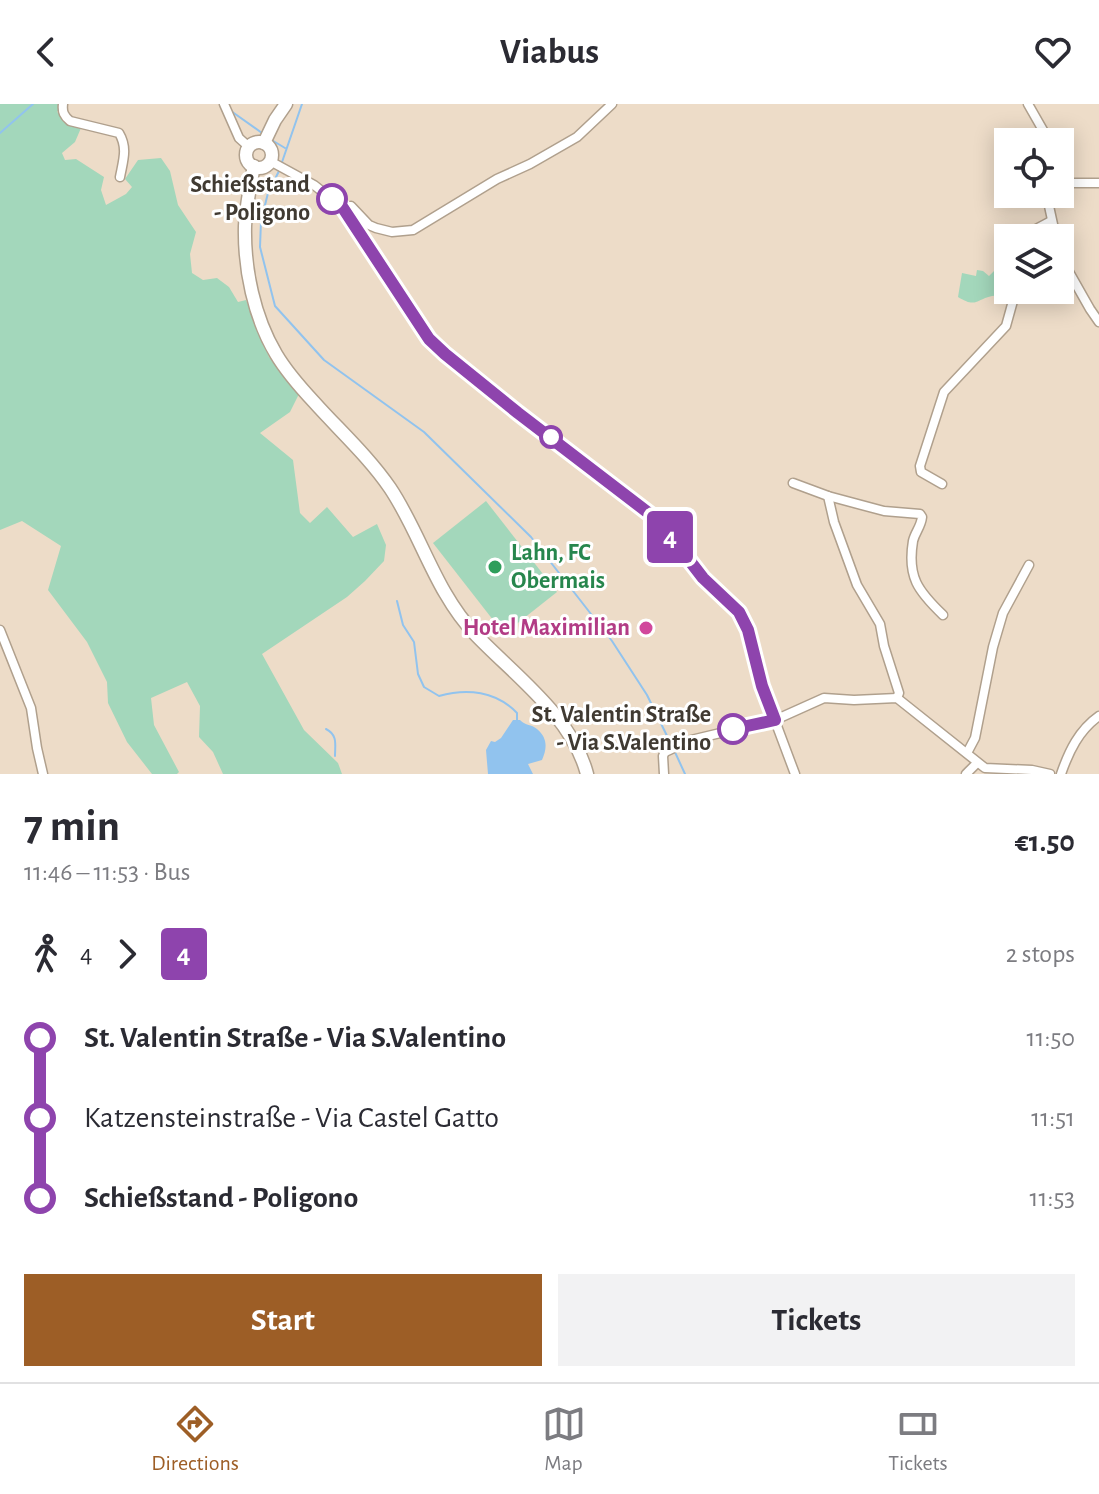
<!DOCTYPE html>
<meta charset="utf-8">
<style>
:root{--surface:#fff;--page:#f2f2f3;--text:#2b2b33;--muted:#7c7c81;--line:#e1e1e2;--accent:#9d5e26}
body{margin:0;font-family:"Alegreya Sans",sans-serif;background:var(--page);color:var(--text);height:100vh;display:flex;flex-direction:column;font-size:30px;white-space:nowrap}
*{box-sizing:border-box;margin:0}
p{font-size:26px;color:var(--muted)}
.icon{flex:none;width:44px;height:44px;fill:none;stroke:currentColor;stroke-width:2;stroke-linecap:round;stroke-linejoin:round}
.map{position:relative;height:670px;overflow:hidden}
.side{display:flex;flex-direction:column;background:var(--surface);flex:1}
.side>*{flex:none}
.badge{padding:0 16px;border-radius:6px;font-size:28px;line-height:52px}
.fabs{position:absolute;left:994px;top:24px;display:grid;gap:16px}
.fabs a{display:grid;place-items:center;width:80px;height:80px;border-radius:0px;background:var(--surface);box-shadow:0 4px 20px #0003;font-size:40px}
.map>.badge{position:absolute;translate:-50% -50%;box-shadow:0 0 0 4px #fff}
.legs{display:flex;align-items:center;gap:12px;height:88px;padding:0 24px;font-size:26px}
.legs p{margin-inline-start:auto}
.summary{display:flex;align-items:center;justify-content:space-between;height:136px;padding:0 24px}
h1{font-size:44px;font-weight:700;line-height:60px}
.primary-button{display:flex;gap:16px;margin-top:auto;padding:16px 24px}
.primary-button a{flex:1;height:92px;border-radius:0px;background:var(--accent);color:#fff;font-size:32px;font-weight:700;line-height:92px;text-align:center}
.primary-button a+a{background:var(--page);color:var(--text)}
ul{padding:0 24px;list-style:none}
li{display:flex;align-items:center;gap:28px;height:80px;font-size:30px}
li i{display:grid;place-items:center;width:12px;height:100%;margin:0 10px;background:currentColor}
li i::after{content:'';width:20px;height:20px;margin:-10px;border:6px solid;border-radius:50%;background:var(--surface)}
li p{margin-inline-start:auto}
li:first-child i{background:linear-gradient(#0000 50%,currentColor 0)}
li:last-child i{background:linear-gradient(currentColor 50%,#0000 0)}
header{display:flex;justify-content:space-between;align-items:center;height:104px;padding:0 24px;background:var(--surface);font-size:36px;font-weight:700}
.tab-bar{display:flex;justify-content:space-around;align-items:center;height:112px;border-top:2px solid var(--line);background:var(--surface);font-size:22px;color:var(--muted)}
.tab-bar a{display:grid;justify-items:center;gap:4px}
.tab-bar .on{color:var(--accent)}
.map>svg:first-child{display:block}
.green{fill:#a3d7bb}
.water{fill:#91c3ee}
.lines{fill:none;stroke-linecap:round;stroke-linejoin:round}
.stream{stroke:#91c3ee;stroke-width:2}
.minor-casing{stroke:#b0a08d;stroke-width:11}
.secondary-casing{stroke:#b0a08d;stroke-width:15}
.minor{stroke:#fff;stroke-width:8}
.secondary{stroke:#fff;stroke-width:12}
.line-1-casing{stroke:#fff;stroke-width:18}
.line-1{stroke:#8e44ad;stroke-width:12}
.stop-1-dot{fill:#fff;stroke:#8e44ad;stroke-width:4}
.leisure-dot{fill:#2e9e5b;stroke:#fff;stroke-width:3}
.hotel-dot{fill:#d1479c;stroke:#fff;stroke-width:3}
.labels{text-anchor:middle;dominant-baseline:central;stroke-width:6;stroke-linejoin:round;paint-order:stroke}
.stop-label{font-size:24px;font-weight:bold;fill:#403a32;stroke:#fff;text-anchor:end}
.leisure-label{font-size:24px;font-weight:bold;fill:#27864d;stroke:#fff;text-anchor:start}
.hotel-label{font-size:24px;font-weight:bold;fill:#b23c85;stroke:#fff;text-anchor:end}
</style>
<header><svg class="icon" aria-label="back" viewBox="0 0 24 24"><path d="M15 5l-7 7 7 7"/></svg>Viabus<svg class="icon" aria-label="heart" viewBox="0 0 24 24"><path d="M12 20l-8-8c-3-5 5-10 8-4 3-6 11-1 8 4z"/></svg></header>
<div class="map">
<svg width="1099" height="670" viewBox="0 0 1099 670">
<rect width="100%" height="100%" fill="#eddcc8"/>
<!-- green -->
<g class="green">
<polygon points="0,0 64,0 57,8 81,24 75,38 62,49 65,56 76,55 104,73 101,86 106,101 126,90 132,83 125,75 138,56 161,54 170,67 178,101 196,128 190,150 192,169 203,176 217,174 229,183 238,198 246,196 269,253 299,290 290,308 260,329 293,356 300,409 310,419 327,403 353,433 377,420 386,441 384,457 365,477 347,493 262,550 304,626 338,659 342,670 223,670 213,648 199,633 200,602 187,578 151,594 154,621 179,668 177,670 152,670 127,638 108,599 107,578 87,538 48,486 61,442 22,417 0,426"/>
<path d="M1002 163 1007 166 1004 183 1008 184V186H1015L1014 190C1006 192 1000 191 992 192 975 196 976 204 958 193L962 169 976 172 977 166 983 167 989 172 995 166Z"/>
<polygon points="486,397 557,488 504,530 433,439"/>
</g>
<!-- water -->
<path class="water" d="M513 616H520C526 622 531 620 537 625 548 634 547 645 542 656L528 660 533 670H488L486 646 491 637 495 638 501 634Z"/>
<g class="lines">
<!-- stream -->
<g class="stream">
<polyline points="231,7 262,29"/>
<polyline points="0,29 33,0"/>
<polyline points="270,35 285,44"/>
<polyline points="281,61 302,0"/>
<polyline points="279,67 268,89 261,117 260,143 275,202 324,256 424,328 531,433 612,537 647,591 671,640"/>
<path d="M397 497 403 521 414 538 418 570 424 583 439 592C467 584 496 587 517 609V616"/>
<path d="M326 625C338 631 335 641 335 652"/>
<polyline points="674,646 685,670"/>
</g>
<defs>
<g id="minor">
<path d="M63 0C62 8 64 12 70 17L119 29C128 44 123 57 120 73"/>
<polyline points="224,0 239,34 249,43"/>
<polyline points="1028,0 1044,28 1046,38"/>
<polyline points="270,57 314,81 343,104 429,235 445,250 518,309 659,417 703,474 739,508 748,526 762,582 795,670"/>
<polyline points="1060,79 1099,79"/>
<polyline points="1050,90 1049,102 1056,134"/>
<polyline points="343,104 351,102 369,121 376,124 392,128 413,126 497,75 530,60 577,33 612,0"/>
<polyline points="1023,134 1036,125 1051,117"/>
<polyline points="1060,152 1090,205 1099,218"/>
<polyline points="793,379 828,392 834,418 857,481 880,520 884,542 899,589 897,594"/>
<polyline points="942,380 921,368 920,362 944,288 1006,222 1016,186"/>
<path d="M828 392 884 407 920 410 922 413C921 423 915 428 913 437 907 473 918 487 943 511"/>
<polyline points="0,526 31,604 37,644 43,670"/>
<polyline points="967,649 975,634 993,543 1003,509 1029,461"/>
<polyline points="664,670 663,652 665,648 691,636 775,616 824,594 854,596 897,594 985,664 1032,666 1050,670"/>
<polyline points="966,670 977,659"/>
<path d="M1061 670C1069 647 1079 626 1099 612"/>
</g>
<g id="secondary">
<circle cx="259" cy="51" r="13"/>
<polyline points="264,39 275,16 286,0"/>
<path d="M254 62C250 82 246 102 245 122 244 165 254 213 276 250 286 267 300 283 314 298 339 326 368 352 390 384 421 430 435 488 475 530 514 571 572 612 587 670"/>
</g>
</defs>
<!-- minor casing -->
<use href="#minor" class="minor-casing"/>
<!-- secondary casing -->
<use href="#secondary" class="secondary-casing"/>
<!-- minor -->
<use href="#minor" class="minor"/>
<!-- secondary -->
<use href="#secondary" class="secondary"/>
</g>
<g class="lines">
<defs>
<polyline id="line-1" points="332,95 343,104 429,235 445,250 518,309 659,417 703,474 739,508 748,526 762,582 775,616 733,625"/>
</defs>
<!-- line-1 casing -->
<use href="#line-1" class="line-1-casing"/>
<!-- line-1 -->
<use href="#line-1" class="line-1"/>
</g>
<!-- markers -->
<g class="stop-1-dot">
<circle cx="332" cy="95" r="14"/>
<circle cx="551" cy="333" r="10"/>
<circle cx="733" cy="625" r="14"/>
</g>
<circle class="leisure-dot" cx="495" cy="463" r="8"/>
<circle class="hotel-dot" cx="646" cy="524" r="8"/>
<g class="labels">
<!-- stop labels -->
<g class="stop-label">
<text x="310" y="81">Schießstand<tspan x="310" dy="28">- Poligono</tspan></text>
<text x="711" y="611">St. Valentin Straße<tspan x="711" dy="28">- Via S.Valentino</tspan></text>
</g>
<!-- leisure labels -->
<g class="leisure-label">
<text x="511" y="449">Lahn, FC<tspan x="511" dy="28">Obermais</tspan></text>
</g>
<!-- hotel labels -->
<g class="hotel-label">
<text x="630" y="524">Hotel Maximilian</text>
</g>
</g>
</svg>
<div class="fabs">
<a><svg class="icon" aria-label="locate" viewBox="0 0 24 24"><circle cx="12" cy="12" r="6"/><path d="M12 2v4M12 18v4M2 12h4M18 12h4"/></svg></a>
<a><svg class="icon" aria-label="layers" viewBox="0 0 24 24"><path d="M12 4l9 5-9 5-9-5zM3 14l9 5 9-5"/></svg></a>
</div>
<b class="badge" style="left:670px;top:433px;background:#8e44ad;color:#fff">4</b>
</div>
<section class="side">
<div class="summary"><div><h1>7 min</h1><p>11:46 – 11:53 · Bus</p></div><b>€1.50</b></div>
<div class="legs"><svg class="icon" aria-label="walk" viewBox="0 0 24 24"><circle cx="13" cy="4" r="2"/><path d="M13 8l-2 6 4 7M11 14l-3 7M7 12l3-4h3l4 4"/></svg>4<svg class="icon" aria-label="forward" viewBox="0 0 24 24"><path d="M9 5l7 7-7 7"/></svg><b class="badge" style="background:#8e44ad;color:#fff">4</b><p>2 stops</p></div>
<ul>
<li><i style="color:#8e44ad"></i><b>St. Valentin Straße - Via S.Valentino</b><p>11:50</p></li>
<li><i style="color:#8e44ad"></i><span>Katzensteinstraße - Via Castel Gatto</span><p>11:51</p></li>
<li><i style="color:#8e44ad"></i><b>Schießstand - Poligono</b><p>11:53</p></li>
</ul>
<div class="primary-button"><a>Start</a><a>Tickets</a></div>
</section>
<nav class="tab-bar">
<a class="on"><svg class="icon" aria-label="directions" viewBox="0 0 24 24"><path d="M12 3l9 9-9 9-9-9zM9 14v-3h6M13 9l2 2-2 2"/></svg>Directions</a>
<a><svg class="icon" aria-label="map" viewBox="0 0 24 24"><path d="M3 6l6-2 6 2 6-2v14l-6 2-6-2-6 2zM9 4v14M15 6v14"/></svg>Map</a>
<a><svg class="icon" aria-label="tickets" viewBox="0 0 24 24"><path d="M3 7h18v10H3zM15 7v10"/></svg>Tickets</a>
</nav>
